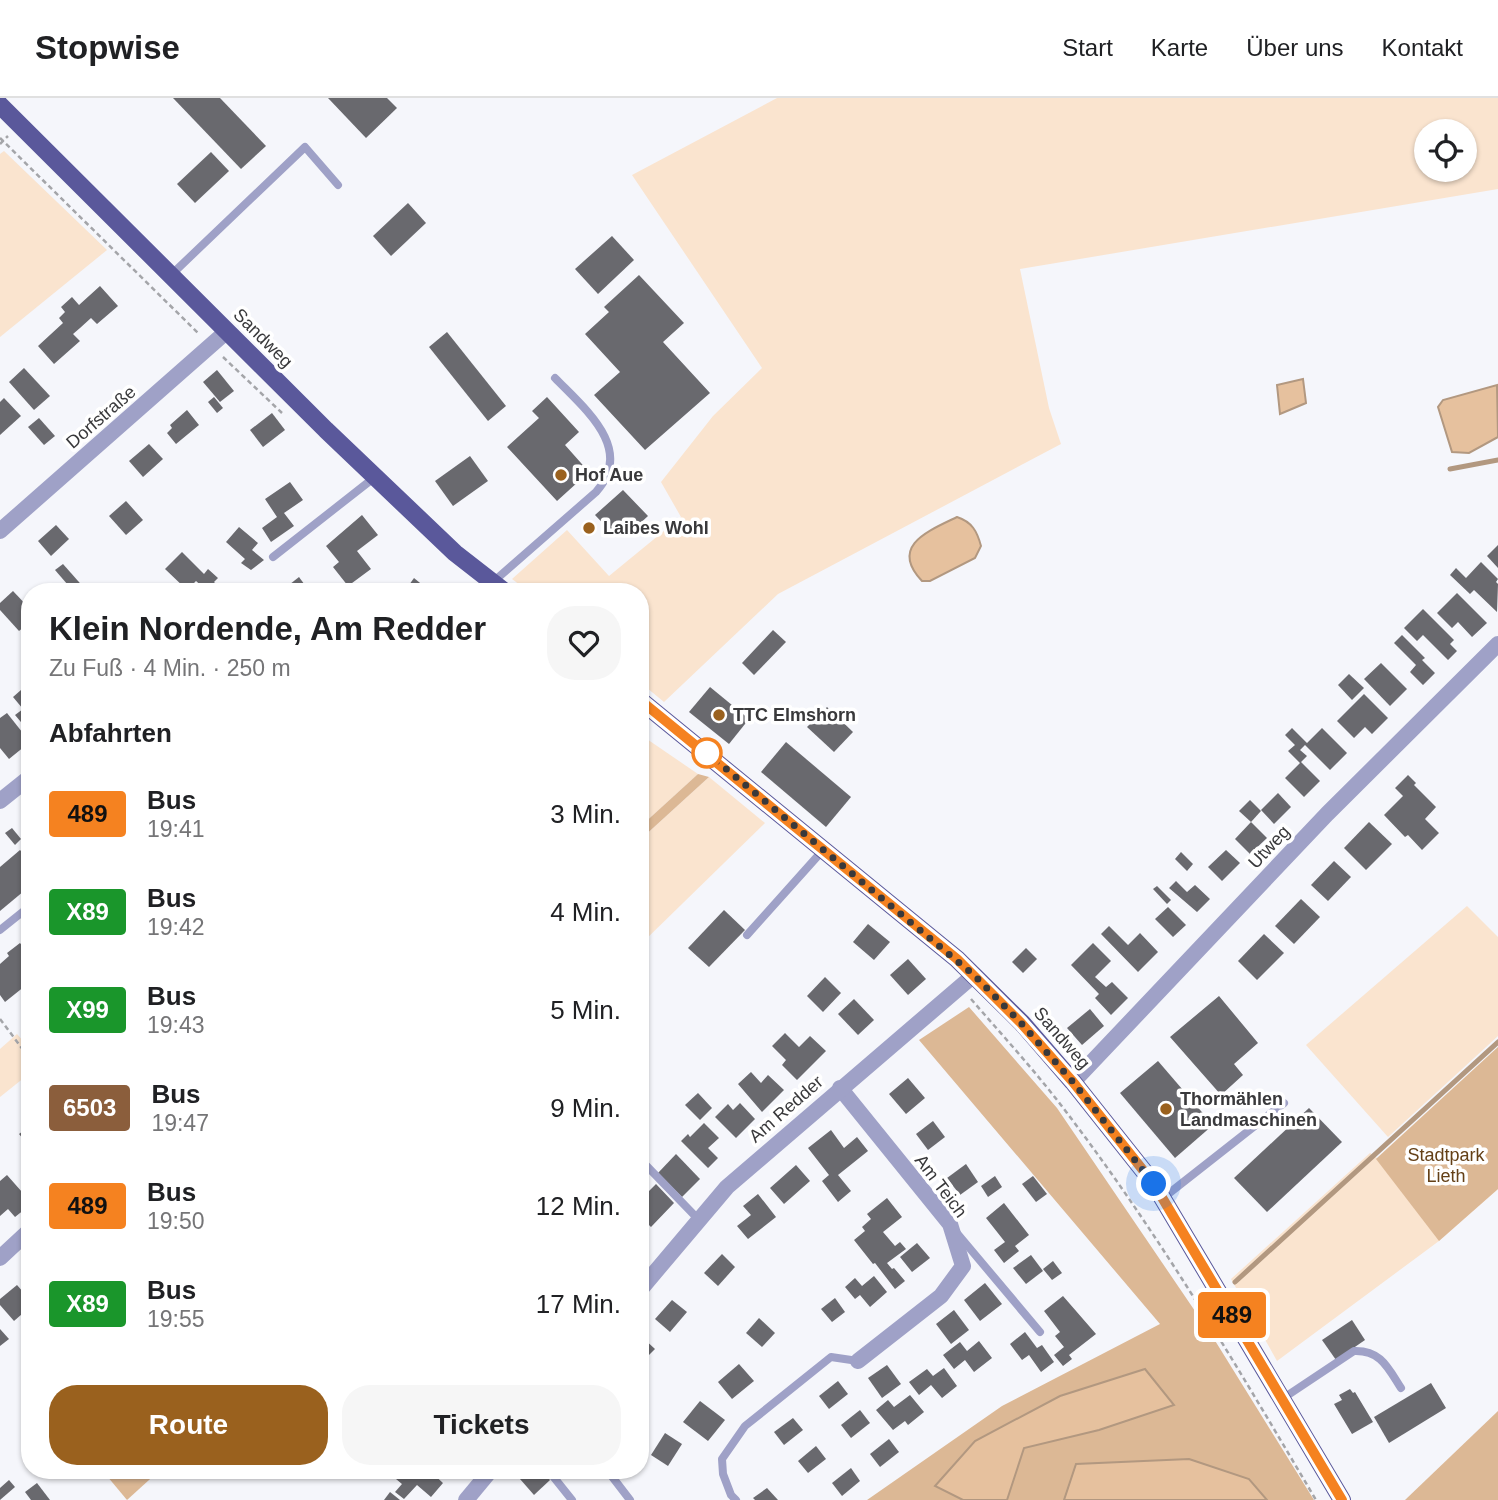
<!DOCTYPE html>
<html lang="de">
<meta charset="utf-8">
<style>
:root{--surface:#fff;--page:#f6f6f6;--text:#202124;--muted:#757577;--line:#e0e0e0;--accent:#9a611e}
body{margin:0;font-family:Helvetica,sans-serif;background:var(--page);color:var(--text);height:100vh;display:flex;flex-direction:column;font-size:26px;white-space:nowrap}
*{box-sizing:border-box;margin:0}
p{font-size:23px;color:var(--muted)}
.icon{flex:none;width:38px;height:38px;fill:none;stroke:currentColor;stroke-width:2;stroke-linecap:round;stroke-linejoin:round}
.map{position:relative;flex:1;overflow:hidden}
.side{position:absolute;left:21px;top:485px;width:628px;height:896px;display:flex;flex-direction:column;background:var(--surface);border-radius:28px;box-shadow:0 2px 5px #0004}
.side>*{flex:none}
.badge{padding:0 14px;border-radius:5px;font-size:24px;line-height:46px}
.fabs{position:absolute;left:1414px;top:21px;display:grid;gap:14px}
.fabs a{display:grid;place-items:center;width:63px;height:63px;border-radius:50%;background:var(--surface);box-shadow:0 2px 5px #0004;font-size:35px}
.you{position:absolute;width:35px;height:35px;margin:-18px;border:5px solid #fff;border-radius:50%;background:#1a73e8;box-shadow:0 0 0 10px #1a73e833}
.map>.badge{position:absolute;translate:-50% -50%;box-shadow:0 0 0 4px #fff}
h2{padding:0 28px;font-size:26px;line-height:63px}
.round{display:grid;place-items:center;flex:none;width:74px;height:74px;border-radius:28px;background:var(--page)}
.headline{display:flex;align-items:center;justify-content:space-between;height:119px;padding:0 28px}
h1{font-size:33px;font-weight:800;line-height:52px}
.cta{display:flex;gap:14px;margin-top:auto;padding:14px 28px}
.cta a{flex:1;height:80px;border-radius:28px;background:var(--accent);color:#fff;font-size:28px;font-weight:800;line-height:80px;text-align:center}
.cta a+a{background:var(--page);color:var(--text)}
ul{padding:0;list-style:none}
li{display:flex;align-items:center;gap:21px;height:98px;padding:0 28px}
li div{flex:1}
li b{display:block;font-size:26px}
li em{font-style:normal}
li .badge{min-width:77px;font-weight:700;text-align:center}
header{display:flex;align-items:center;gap:42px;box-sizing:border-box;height:98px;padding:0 35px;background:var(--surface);border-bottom:2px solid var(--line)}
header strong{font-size:33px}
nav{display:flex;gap:38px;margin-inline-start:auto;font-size:24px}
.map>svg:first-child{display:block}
.green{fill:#fae4cf;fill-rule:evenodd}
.forest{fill:#dcb895}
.water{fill:#e6c19e;stroke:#b29880;stroke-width:2}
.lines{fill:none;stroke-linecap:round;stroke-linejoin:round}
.stream{stroke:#b29880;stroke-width:5}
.building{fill:#69696e}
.path{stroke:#a4a5a9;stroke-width:2.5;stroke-dasharray:5 3.5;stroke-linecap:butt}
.service{stroke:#9fa1c7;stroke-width:8}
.minor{stroke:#9fa1c7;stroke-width:16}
.primary{stroke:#5a589b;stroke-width:18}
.line-casing{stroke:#fff;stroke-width:16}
.line{stroke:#f58220;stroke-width:10}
.walk{stroke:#39393b;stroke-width:7;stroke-dasharray:0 12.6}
.poi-dot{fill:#9a611e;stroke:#fff;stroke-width:2.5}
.stop-dot{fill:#fff;stroke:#f58220;stroke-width:3.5}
.labels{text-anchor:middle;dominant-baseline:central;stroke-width:7;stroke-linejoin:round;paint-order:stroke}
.street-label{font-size:18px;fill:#39393b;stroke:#fff}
.poi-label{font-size:18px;font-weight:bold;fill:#39393b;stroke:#fff;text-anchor:start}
.park-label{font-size:18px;fill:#644017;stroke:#fff}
</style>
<header>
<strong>Stopwise</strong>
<nav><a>Start</a><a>Karte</a><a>Über uns</a><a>Kontakt</a></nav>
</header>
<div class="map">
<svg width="1498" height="1402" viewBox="0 0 1498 1402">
<rect width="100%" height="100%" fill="#f5f6fb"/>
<!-- green -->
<g class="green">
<path d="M777 0H1498V91L1020 171 1049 310 1061 346 778 496 664 604 641 585 640 494 528 493 512 481 567 432 609 478 681 419 661 384 713 318 762 270 632 77ZM1426 33H1465V72H1426Z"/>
<polygon points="4,53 107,152 0,239 0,56"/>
<polygon points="641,637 698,676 641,728 640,727"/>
<polygon points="709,679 765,725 641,846 641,741"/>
<polygon points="1467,808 1498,839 1498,938 1388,1039 1306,947"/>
<polygon points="17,936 30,951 30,975 0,999 0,951"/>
<polygon points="1498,949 1498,1091 1439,1143 1277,1263 1231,1181 1370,1055 1377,1060"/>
</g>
<!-- forest -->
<g class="forest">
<polygon points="698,676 709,679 641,741 641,728"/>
<polygon points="969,909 1057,1010 1214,1241 1314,1402 1267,1402 1249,1381 1188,1361 1076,1366 1064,1402 1007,1402 1024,1350 1099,1332 1174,1307 1145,1271 935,1388 963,1402 867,1402 1002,1308 1160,1226 919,942"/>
<polygon points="1498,949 1498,1091 1439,1143 1376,1061"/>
<polygon points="1498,1313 1498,1402 1405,1402"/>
<polygon points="102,1372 160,1372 127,1402"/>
</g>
<!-- water -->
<g class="water">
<polygon points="1303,281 1306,305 1280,316 1277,287"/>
<polygon points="1497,287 1498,339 1469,355 1452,354 1438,309 1443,302"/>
<path d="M957 419C972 424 977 433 981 448L975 460 930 483H922C889 448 928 433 957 419Z"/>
<polygon points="1145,1271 1174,1307 1099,1332 1024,1350 1007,1402 963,1402 935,1388 975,1343 1060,1298"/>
<polygon points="1189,1361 1249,1381 1267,1402 1064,1402 1076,1366"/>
</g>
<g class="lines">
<!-- stream -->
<g class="stream">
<polyline points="1450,371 1498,362"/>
<polyline points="1235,1184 1498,944"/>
</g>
</g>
<!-- building -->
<g class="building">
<polygon points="173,0 220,0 266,48 241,71"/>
<polygon points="328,0 387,0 397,10 366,40"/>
<polygon points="211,54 229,73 195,105 177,86"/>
<polygon points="408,105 426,125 391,158 373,138"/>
<polygon points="612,138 634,162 598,196 575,171"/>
<polygon points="639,177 684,225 663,244 710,295 645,352 594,297 620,274 585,236 609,214 604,209"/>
<polygon points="100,188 118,208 97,226 91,220 80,230 73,236 80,243 54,266 38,248 63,225 59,220 65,214 61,209 72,199 79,207"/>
<polygon points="447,234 506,308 488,323 429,249"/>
<polygon points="24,270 50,298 34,312 9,284"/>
<polygon points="217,272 234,293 220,304 203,284"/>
<polygon points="214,299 223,310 217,315 208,304"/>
<polygon points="547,299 579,334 565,347 589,374 557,403 507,349 539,320 532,313"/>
<polygon points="4,300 21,318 0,337 0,304"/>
<polygon points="187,312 199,327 176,346 167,335 172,330 170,327"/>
<polygon points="272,315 285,332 263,349 250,332"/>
<polygon points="39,320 55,338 44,347 28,329"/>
<polygon points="149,346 163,361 143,379 129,363"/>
<polygon points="470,358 488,383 453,408 435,383"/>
<polygon points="290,384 303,402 284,415 294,428 271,444 262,430 277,419 265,401"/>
<polygon points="623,392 648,418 635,430 630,424 615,438 595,417"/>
<polygon points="126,403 143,422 126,437 109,418"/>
<polygon points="362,417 378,437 357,453 371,471 348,488 333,469 339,464 326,448"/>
<polygon points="56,427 69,441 51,458 38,443"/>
<polygon points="239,429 258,445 252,452 264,462 251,472 241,465 245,461 226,444"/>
<polygon points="1498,447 1498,470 1487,458"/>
<polygon points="182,454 204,476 208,471 218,480 214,484 224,494 204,494 206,492 196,483 187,492 165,471"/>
<polygon points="1481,464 1498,481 1496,484 1498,486 1497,514 1474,492 1470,496 1450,477 1456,470 1466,480"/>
<polygon points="63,466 86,492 84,494 74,494 55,472"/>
<polygon points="299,479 310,494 280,494"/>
<polygon points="414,480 431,494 404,494"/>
<polygon points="13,493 30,511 30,524 19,533 0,512 0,505"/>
<polygon points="1457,495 1487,525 1472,539 1458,524 1452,530 1437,515"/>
<polygon points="1423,511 1454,542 1450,546 1457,553 1448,562 1423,537 1417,543 1404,530"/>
<polygon points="773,532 786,544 754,577 742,565"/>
<polygon points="1402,537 1425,560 1422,562 1435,575 1423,587 1410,574 1416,567 1394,545"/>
<polygon points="1381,565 1407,591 1390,608 1364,581"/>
<polygon points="1349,576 1364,590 1352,602 1338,587"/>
<polygon points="710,589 749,621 729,646 689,614"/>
<polygon points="21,592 30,603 30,627 26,630 15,617 23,611 13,599"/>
<polygon points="1364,596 1388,620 1372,636 1365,629 1354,640 1337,623"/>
<polygon points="827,609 853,634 834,654 807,629"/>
<polygon points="7,615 30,644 9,661 0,650 0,620"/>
<polygon points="1292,630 1307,645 1322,630 1347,655 1330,672 1305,647 1300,652 1307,658 1301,664 1320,683 1304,699 1285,680 1300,665 1288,653 1295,647 1285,637"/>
<polygon points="786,644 851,699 826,729 761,674"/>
<polygon points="1408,677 1416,685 1414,687 1436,709 1425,721 1439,735 1422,752 1408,737 1405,739 1384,717 1403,698 1395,690"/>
<polygon points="1278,695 1291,709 1274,726 1261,712"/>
<polygon points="1250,702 1261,713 1251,724 1239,713"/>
<polygon points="1251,724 1267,740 1250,756 1235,741"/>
<polygon points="1369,724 1392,746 1366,772 1344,750"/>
<polygon points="12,730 21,741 15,747 5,735"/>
<polygon points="20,752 30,763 30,788 0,813 0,769"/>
<polygon points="1226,752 1240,765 1222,783 1208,769"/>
<polygon points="1181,754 1193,766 1187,773 1175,761"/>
<polygon points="1334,763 1351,779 1328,803 1311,787"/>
<polygon points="1176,783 1187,794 1195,787 1210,801 1197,814 1169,790"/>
<polygon points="1157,788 1171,802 1167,806 1153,791"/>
<polygon points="1301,801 1320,819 1294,846 1275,828"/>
<polygon points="1168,809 1186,827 1173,839 1155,821"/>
<polygon points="724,812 745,832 709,869 688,850"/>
<polygon points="868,826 890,844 874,862 853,844"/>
<polygon points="1109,828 1128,847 1140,835 1158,854 1138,874 1101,836"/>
<polygon points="1264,836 1284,855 1257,882 1238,863"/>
<polygon points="20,845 24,850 30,845 30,884 5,904 0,897 0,866 9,858 7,855"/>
<polygon points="1093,845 1111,863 1095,879 1106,889 1112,884 1128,900 1111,917 1095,900 1099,896 1071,867"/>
<polygon points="1026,850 1037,861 1023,875 1012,864"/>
<polygon points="908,861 926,881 908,897 890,877"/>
<polygon points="825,879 841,895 823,914 807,898"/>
<polygon points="1219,898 1258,945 1234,966 1243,977 1221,997 1170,939"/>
<polygon points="854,901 874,922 858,937 838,916"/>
<polygon points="1090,911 1104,928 1082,947 1067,930"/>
<polygon points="785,935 799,949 810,938 826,953 797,982 782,967 786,962 772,948"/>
<polygon points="1158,963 1213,1027 1175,1060 1120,995"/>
<polygon points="751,974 761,985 768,977 784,992 762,1014 738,986"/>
<polygon points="908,980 925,1000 906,1016 889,996"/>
<polygon points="698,995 712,1010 700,1022 685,1007"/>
<polygon points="740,1005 755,1021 736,1040 715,1019 728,1006 733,1012"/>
<polygon points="1309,1010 1342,1044 1267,1114 1234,1080"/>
<polygon points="933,1023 945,1039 928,1052 916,1036"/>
<polygon points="704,1025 719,1040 708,1050 718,1060 708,1070 681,1043 688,1036 690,1039"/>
<polygon points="30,1028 30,1049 19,1036"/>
<polygon points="831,1032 844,1050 857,1039 868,1053 838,1077 851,1093 838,1104 822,1083 829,1077 808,1050"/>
<polygon points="676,1056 700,1081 682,1099 658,1075"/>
<polygon points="966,1066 978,1084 960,1097 947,1080"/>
<polygon points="796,1067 810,1083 784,1106 770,1090"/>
<polygon points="7,1077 22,1094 25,1091 30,1097 30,1107 15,1119 8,1111 0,1118 0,1083"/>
<polygon points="995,1078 1002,1089 988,1099 981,1088"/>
<polygon points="1033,1078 1047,1096 1036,1104 1022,1086"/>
<polygon points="656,1086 674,1105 651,1129 640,1118 640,1099 642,1100"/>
<polygon points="758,1096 776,1119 748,1141 737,1128 751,1117 743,1108"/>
<polygon points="887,1100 902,1119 883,1134 895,1148 900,1144 906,1151 887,1165 892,1171 894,1170 905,1183 895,1191 875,1165 873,1166 854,1142 865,1133 862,1129 871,1121 867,1116"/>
<polygon points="1004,1105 1029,1137 1015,1148 1019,1153 1004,1165 994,1152 1005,1144 986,1120"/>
<polygon points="917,1145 930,1160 912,1174 900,1159"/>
<polygon points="722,1156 735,1169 718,1188 704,1175"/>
<polygon points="1031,1157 1043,1173 1026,1186 1013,1170"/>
<polygon points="1053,1163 1062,1175 1052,1182 1043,1171"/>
<polygon points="874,1178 887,1194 870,1209 860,1197 855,1201 845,1189 855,1180 862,1188"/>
<polygon points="985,1185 1002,1206 980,1223 964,1202"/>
<polygon points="17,1187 30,1202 30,1209 14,1223 0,1207 0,1201"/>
<polygon points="1063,1198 1096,1236 1069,1257 1072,1261 1063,1268 1054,1257 1064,1249 1055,1238 1060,1234 1044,1213"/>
<polygon points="835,1200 845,1214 832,1224 821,1211"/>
<polygon points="672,1202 687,1214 670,1234 655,1221"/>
<polygon points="954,1212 969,1232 951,1246 936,1226"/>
<polygon points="759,1220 775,1235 762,1249 746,1235"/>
<polygon points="1352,1222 1365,1242 1336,1262 1322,1242"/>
<polygon points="0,1231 9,1241 0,1248"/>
<polygon points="1025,1234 1037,1250 1042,1247 1054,1264 1041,1274 1029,1257 1022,1262 1010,1246"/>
<polygon points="642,1239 655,1251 640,1266 640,1241"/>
<polygon points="979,1243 992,1260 974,1274 965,1262 954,1271 943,1257 960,1244 967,1253"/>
<polygon points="739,1266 754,1283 732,1301 718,1284"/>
<polygon points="887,1267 901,1286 882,1300 868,1280"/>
<polygon points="944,1270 957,1288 942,1300 931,1287 919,1297 909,1284 927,1271 933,1278"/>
<polygon points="838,1283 848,1296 829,1311 819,1298"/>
<polygon points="1431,1285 1446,1310 1389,1345 1374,1319"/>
<polygon points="1350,1291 1353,1295 1355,1294 1373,1324 1352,1336 1334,1306 1342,1302 1339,1297"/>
<polygon points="910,1297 924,1314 908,1327 905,1323 893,1332 876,1312 888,1302 894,1309"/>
<polygon points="700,1303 725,1322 708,1343 683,1324"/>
<polygon points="860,1312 870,1325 851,1340 841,1327"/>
<polygon points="793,1320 803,1332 784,1347 774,1334"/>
<polygon points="665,1335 682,1346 668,1368 651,1357"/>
<polygon points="889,1341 899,1354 880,1369 870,1356"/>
<polygon points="816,1348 826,1361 808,1375 798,1363"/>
<polygon points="851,1370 860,1383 842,1398 832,1385"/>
<polygon points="400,1372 420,1372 424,1376 429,1372 443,1385 431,1399 417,1387 404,1401 395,1394 402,1386 396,1381 402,1374"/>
<polygon points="530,1372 541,1372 550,1382 534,1397 520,1381"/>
<polygon points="9,1382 15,1389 0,1402 0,1390"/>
<polygon points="37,1385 50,1402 31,1402 25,1394"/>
<polygon points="767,1390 778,1402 755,1402 753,1400"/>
<polygon points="390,1394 400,1402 384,1402"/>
</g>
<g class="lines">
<!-- path -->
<g class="path">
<polyline points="0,40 198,235"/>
<polyline points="0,46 8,38"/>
<polyline points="223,259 282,315"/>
<path d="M971 901C1003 938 1037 975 1067 1015 1160 1137 1238 1270 1316 1402"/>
<polyline points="0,921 27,957 30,954"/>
</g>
<!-- service -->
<g class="service">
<polyline points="171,177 305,49 338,87"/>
<polyline points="273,459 375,379"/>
<path d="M493 484 596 394C635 351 585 311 555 280"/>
<polyline points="171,493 171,494"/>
<polyline points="0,832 30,808"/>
<polyline points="747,837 824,751"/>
<polyline points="640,1061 699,1122"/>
<polyline points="1163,1100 1284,1005"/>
<polyline points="956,1134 1040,1234"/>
<path d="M1282 1301 1354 1253C1381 1252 1388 1270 1401 1290"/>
<polyline points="548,1372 572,1402"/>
<polyline points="607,1372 630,1402"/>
<polyline points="736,1402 731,1397 723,1376 722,1361 745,1328 831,1259 858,1263"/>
</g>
<!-- minor -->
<g class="minor">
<polyline points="0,433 226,234"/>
<polyline points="0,703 30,679"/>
<polyline points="1073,984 1327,716 1498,546"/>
<polyline points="840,990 950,1126 963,1168 941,1198 858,1263"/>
<polyline points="0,1160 30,1132"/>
<polyline points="640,1192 727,1089 974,877"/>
<polyline points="466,1402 491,1372"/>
</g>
<!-- primary -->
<g class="primary">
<polyline points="0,7 326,332 455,455 505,494"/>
<polyline points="640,602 957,861 1022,925 1073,984 1154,1086 1342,1402"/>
</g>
</g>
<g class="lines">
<defs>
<polyline id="line" points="640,602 957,861 1021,925 1073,984 1154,1086 1342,1402"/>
</defs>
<!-- line casing -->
<use href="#line" class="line-casing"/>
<!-- line -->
<use href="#line" class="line"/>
<!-- walk -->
<polyline class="walk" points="707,655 974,877 1021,925 1073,984 1154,1086"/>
</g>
<!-- markers -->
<g class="poi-dot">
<circle cx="561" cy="377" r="7"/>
<circle cx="589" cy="430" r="7"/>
<circle cx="719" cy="617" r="7"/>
<circle cx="1166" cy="1011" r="7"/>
</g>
<circle class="stop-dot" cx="707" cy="655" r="14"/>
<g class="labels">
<!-- street labels -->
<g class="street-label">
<text transform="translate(263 240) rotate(45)">Sandweg</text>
<text transform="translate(101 319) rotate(-41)">Dorfstraße</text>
<text transform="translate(1269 749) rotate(-47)">Utweg</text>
<text transform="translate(1062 940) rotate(49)">Sandweg</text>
<text transform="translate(786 1011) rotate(-41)">Am Redder</text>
<text transform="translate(941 1088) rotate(53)">Am Teich</text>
</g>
<!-- poi labels -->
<g class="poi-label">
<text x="575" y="377">Hof Aue</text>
<text x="603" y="430">Laibes Wohl</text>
<text x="733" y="617">TTC Elmshorn</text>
<text x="1180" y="1001">Thormählen<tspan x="1180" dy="21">Landmaschinen</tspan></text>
</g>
<!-- park labels -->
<g class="park-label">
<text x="1446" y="1057">Stadtpark<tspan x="1446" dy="21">Lieth</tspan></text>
</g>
</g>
</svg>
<div class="fabs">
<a><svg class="icon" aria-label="locate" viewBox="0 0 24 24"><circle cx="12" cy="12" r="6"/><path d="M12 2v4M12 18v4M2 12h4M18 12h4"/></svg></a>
</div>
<div class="you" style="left:1154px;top:1086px"></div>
<b class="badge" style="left:1232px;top:1217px;background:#f58220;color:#111">489</b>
<section class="side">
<div class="headline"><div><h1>Klein Nordende, Am Redder</h1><p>Zu Fuß · 4 Min. · 250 m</p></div><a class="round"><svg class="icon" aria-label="heart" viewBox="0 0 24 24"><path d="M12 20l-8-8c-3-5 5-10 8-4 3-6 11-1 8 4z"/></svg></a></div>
<h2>Abfahrten</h2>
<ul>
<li><span class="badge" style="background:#f58220;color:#111">489</span><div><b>Bus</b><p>19:41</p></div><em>3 Min.</em></li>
<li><span class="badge" style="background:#1a962b;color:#fff">X89</span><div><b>Bus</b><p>19:42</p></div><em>4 Min.</em></li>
<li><span class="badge" style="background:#1a962b;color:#fff">X99</span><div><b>Bus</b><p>19:43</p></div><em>5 Min.</em></li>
<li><span class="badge" style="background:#8b5e3c;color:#fff">6503</span><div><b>Bus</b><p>19:47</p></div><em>9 Min.</em></li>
<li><span class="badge" style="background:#f58220;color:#111">489</span><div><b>Bus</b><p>19:50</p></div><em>12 Min.</em></li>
<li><span class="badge" style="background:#1a962b;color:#fff">X89</span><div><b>Bus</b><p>19:55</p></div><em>17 Min.</em></li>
</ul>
<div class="cta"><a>Route</a><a>Tickets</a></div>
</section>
</div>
